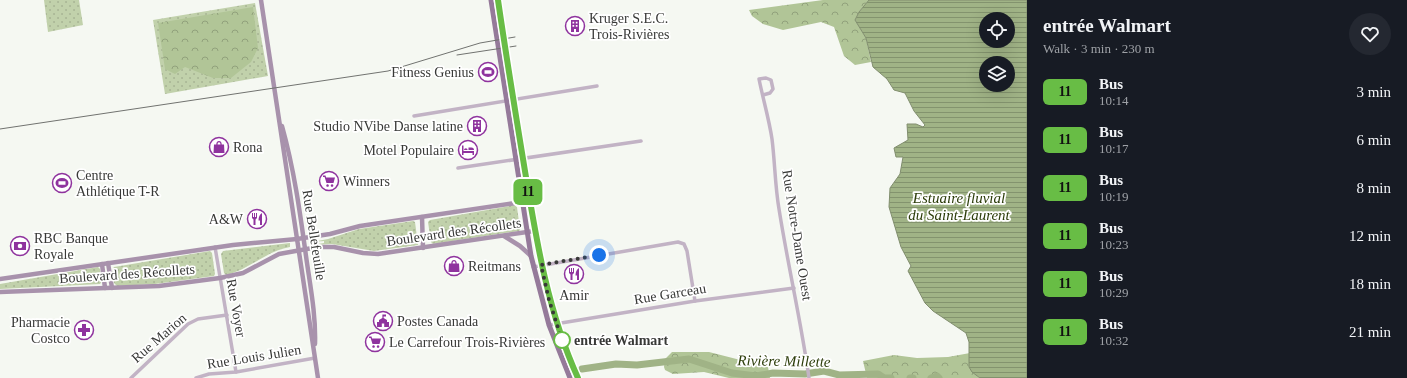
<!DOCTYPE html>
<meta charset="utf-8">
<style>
:root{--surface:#171b24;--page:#242831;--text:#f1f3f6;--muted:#9ea1a6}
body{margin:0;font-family:"Times New Roman",serif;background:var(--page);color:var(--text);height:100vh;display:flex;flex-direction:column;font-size:15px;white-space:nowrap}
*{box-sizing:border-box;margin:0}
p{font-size:13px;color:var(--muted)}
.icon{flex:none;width:22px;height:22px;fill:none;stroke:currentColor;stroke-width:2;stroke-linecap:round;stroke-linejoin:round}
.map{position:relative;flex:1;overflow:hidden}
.drawer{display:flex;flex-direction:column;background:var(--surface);width:380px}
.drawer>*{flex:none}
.badge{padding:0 8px;border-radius:6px;font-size:14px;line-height:26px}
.fabs{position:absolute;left:979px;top:12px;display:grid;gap:8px}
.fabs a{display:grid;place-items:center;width:36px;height:36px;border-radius:50%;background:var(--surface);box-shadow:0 4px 16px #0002;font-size:20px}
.you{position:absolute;width:20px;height:20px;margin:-10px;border:3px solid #fff;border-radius:50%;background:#1a73e8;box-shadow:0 0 0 6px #1a73e833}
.map>.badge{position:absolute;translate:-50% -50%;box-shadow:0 0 0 2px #fff}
.round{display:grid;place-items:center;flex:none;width:42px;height:42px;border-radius:21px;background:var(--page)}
.headline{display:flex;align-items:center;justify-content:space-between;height:68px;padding:0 16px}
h1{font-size:19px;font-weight:600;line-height:30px}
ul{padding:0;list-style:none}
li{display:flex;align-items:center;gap:12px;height:48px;padding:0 16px}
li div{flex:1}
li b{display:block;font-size:15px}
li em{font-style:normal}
li .badge{min-width:44px;font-weight:700;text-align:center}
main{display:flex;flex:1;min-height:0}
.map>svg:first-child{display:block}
.grass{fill:url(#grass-dots)}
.forest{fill:url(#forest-crowns)}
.water{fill:url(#water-rules);stroke:#818e6e;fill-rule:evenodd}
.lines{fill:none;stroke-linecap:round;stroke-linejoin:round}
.river{stroke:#a0b386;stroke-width:7}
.street{stroke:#c2b3c5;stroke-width:3.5}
.secondary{stroke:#a892ac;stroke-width:4.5}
.primary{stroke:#957a9a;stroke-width:5}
.rail{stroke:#717370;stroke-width:1}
.line-casing{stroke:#fff;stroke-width:9}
.line{stroke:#68bd45;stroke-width:6}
.walk{stroke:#383937;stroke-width:4;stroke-dasharray:0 7.2}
.stop-dot{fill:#fff;stroke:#68bd45;stroke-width:2}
.labels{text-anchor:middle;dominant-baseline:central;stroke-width:3.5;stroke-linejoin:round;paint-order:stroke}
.poi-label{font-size:14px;fill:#383937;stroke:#fff;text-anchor:start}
.street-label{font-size:14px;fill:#383937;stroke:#fff}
.stop-label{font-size:14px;font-weight:bold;fill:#383937;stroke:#fff;text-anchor:start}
.water-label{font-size:15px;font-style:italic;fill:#2c3d0a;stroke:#fff}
</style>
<main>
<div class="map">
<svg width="1027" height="378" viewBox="0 0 1027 378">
<defs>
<pattern id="grass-dots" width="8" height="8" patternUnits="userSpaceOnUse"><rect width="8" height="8" fill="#c1d1ab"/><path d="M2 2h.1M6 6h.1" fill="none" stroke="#a7b494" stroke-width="1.8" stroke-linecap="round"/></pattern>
<pattern id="forest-crowns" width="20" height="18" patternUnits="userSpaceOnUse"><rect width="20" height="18" fill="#b1c597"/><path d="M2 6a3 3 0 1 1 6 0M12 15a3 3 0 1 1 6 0" fill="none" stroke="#91a17c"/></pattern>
<pattern id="water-rules" width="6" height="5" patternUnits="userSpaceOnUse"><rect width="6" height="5" fill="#a0b386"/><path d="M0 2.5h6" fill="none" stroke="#83936e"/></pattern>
</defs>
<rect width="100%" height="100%" fill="#f5f8f2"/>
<!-- grass -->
<g class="grass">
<polygon points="44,0 79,0 83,25 48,32"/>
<polygon points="255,3 268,76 165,94 153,20"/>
<polygon points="515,205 517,207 520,230 519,231 433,244 431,242 428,222 430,220"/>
<polygon points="413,221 415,222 418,245 374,251 332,244 312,245 324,243 324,241 312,242 328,239 359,229"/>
<path d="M290 243V247C266 251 249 270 226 275L224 273 221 254 223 251Z"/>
<polygon points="210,251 212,253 215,274 214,276 155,284 117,286 114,283 112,270 114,267"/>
<polygon points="98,267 100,269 102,281 100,284 0,289 0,284"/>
</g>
<!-- forest -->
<g class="forest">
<polygon points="823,0 869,0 859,12 855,20 866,38 871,62 855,65 844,56 834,27 821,22 783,30 763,24 752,16 749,10"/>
<polygon points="253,7 258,48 251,62 231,78 213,78 185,67 175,74 165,69 158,23"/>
<polygon points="672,352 709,352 768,367 770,378 729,378 704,372 673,374 665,370 664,367 665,359"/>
<path d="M970 353C969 365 969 370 980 378H867L863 361 894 355 917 358 948 357Z"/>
</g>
<!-- water -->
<path class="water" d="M869 0H1027V378H980L972 372 969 367V342L966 333 933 311 925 303 908 271 911 266 901 247 889 207 890 188 900 174 903 157H896L894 148 908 140 907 124H916L923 127 925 125 914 111 905 93 894 90 887 79 873 67 866 38 855 20 859 12ZM986 19H1008V41H986ZM986 63H1008V85H986Z"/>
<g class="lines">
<!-- river -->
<g class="river">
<polyline points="582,369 616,364 637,365 689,359 732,373 756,376 773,373 805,374 824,371 839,375 878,374 884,378 891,378"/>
<polyline points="910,378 913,378"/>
<polyline points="931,378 937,376 939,378"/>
</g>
<!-- street -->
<g class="street">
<path d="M763 95 770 93 773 89 771 80 766 78 759 79C763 99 769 119 772 139 775 163 775 186 779 209 788 266 801 321 809 378"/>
<polyline points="414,116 597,86"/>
<polyline points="458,168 641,141"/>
<polyline points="215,247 236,372"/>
<polyline points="533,267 678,242 684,244 687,251 695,301"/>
<polyline points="549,325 695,301 794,288"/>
<polyline points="131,378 188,324 198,319 227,315"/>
<polyline points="196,378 209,374 236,372 315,358"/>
</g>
<!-- secondary -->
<g class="secondary">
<polyline points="261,0 318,378"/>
<path d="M282 126C294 169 300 212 306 256 310 285 316 314 315 344"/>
<polyline points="422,217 423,248"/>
<polyline points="504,236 520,246 531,256"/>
<polyline points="108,263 112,288"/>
<polyline points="102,264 105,288"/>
<polyline points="0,279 233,245 297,239 330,234 360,226 529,201"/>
<polyline points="0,292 159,286 220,278 243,273 279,254 318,247 334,247 363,253 378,254 534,231"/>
</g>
<!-- primary -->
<g class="primary">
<polyline points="491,0 531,256 549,325 570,378"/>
<path d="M498 0C507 55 515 110 524 165 535 238 547 310 578 378"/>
</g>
<!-- rail -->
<g class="rail">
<polyline points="457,55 516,46"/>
<polyline points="0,129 388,71 480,43 515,37"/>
</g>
</g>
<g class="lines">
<defs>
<path id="line" d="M498 0C506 55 515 110 524 165 536 238 547 310 578 378"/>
</defs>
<!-- line casing -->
<use href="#line" class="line-casing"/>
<!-- line -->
<use href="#line" class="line"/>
<!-- walk -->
<polyline class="walk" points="562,340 549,300 541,265 599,255"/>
</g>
<!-- icons -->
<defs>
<symbol id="building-ring" viewBox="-11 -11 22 22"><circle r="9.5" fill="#fff" stroke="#8f339e" stroke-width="1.5"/><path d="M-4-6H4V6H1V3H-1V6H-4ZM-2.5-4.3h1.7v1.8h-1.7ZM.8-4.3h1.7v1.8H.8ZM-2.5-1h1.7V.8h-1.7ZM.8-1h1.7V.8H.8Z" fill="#8f339e"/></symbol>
<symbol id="stadium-ring" viewBox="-11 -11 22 22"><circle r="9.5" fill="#fff" stroke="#8f339e" stroke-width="1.5"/><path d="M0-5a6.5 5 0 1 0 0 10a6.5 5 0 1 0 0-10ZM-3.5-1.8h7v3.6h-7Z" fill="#8f339e"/></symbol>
<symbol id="shop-ring" viewBox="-11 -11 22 22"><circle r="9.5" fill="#fff" stroke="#8f339e" stroke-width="1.5"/><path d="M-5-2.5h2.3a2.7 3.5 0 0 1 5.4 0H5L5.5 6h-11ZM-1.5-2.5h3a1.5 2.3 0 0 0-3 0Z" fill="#8f339e"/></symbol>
<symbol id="hotel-ring" viewBox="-11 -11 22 22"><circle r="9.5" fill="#fff" stroke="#8f339e" stroke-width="1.5"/><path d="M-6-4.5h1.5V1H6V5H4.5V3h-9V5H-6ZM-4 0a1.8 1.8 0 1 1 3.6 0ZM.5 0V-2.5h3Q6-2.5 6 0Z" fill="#8f339e"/></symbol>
<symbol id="supermarket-ring" viewBox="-11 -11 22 22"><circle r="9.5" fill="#fff" stroke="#8f339e" stroke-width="1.5"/><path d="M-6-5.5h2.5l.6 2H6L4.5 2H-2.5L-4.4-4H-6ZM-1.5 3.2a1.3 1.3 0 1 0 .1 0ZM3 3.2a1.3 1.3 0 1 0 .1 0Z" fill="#8f339e"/></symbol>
<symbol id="restaurant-ring" viewBox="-11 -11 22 22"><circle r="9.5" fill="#fff" stroke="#8f339e" stroke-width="1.5"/><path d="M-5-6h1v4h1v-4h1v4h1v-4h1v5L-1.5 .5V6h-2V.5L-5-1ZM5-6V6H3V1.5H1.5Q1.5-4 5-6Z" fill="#8f339e"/></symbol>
<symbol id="bank-ring" viewBox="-11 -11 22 22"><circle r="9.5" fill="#fff" stroke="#8f339e" stroke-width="1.5"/><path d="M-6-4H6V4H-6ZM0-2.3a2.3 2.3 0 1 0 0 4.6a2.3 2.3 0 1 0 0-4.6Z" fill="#8f339e"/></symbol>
<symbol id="civic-ring" viewBox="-11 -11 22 22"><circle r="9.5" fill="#fff" stroke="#8f339e" stroke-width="1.5"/><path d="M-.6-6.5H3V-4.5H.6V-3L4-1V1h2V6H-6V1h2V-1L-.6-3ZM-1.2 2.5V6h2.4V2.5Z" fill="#8f339e"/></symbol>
<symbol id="pharmacy-ring" viewBox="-11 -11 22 22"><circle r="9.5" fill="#fff" stroke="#8f339e" stroke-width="1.5"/><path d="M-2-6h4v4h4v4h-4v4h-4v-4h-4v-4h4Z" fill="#8f339e"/></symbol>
</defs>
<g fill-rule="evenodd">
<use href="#building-ring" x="564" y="15" width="22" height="22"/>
<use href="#stadium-ring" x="477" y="61" width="22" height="22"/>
<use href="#building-ring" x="466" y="115" width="22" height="22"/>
<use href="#shop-ring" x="208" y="136" width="22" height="22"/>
<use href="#hotel-ring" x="457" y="139" width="22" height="22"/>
<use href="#supermarket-ring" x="318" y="170" width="22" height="22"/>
<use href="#stadium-ring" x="51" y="172" width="22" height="22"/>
<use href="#restaurant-ring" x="246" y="208" width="22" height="22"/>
<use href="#bank-ring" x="9" y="235" width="22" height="22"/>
<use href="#shop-ring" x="443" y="255" width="22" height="22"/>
<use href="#restaurant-ring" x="563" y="263" width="22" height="22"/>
<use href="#civic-ring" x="372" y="310" width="22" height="22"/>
<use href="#pharmacy-ring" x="73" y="319" width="22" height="22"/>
<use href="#supermarket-ring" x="364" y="331" width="22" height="22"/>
</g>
<!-- markers -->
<circle class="stop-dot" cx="562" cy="340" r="8"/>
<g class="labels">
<!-- poi labels -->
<g class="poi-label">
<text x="589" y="18">Kruger S.E.C.<tspan x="589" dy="16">Trois-Rivières</tspan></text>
<text x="474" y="72" text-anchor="end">Fitness Genius</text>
<text x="463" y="126" text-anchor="end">Studio NVibe Danse latine</text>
<text x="233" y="147">Rona</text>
<text x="454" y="150" text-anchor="end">Motel Populaire</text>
<text x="76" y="175">Centre<tspan x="76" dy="16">Athlétique T-R</tspan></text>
<text x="343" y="181">Winners</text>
<text x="243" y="219" text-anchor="end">A&amp;W</text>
<text x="34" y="238">RBC Banque<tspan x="34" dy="16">Royale</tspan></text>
<text x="468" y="266">Reitmans</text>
<text x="574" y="295" text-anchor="middle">Amir</text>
<text x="397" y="321">Postes Canada</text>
<text x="70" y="322" text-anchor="end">Pharmacie<tspan x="70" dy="16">Costco</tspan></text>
<text x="389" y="342">Le Carrefour Trois-Rivières</text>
</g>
<!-- street labels -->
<g class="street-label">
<text transform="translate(454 232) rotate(-8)">Boulevard des Récollets</text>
<text transform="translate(314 235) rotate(81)">Rue Bellefeuille</text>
<text transform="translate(797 235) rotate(81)">Rue Notre-Dame Ouest</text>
<text transform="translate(127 274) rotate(-4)">Boulevard des Récollets</text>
<text transform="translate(670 294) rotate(-9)">Rue Garceau</text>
<text transform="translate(236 308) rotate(80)">Rue Voyer</text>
<text transform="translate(159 338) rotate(-41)">Rue Marion</text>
<text transform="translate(254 357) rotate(-9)">Rue Louis Julien</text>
</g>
<!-- stop labels -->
<g class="stop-label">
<text x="574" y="340">entrée Walmart</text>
</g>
<!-- water labels -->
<g class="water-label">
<text x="959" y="198">Estuaire fluvial<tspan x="959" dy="17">du Saint-Laurent</tspan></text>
<text transform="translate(784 361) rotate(1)">Rivière Millette</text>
</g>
</g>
</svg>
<div class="fabs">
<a><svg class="icon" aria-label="locate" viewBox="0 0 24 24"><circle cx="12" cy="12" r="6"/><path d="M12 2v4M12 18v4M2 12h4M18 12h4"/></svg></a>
<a><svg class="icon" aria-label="layers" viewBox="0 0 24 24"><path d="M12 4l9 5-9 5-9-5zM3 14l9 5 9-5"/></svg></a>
</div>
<div class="you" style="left:599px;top:255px"></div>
<b class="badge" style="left:528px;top:192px;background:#68bd45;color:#111">11</b>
</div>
<section class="drawer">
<div class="headline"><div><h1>entrée Walmart</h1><p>Walk · 3 min · 230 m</p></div><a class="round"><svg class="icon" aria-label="heart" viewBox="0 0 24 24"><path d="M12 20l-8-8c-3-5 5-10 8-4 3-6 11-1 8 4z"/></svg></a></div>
<ul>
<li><span class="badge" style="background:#68bd45;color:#111">11</span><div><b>Bus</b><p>10:14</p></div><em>3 min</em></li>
<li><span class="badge" style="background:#68bd45;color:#111">11</span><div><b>Bus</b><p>10:17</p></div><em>6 min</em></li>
<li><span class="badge" style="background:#68bd45;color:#111">11</span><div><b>Bus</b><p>10:19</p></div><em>8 min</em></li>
<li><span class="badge" style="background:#68bd45;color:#111">11</span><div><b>Bus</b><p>10:23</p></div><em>12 min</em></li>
<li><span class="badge" style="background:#68bd45;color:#111">11</span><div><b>Bus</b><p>10:29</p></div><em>18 min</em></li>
<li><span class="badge" style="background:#68bd45;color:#111">11</span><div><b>Bus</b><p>10:32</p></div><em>21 min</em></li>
</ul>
</section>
</main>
